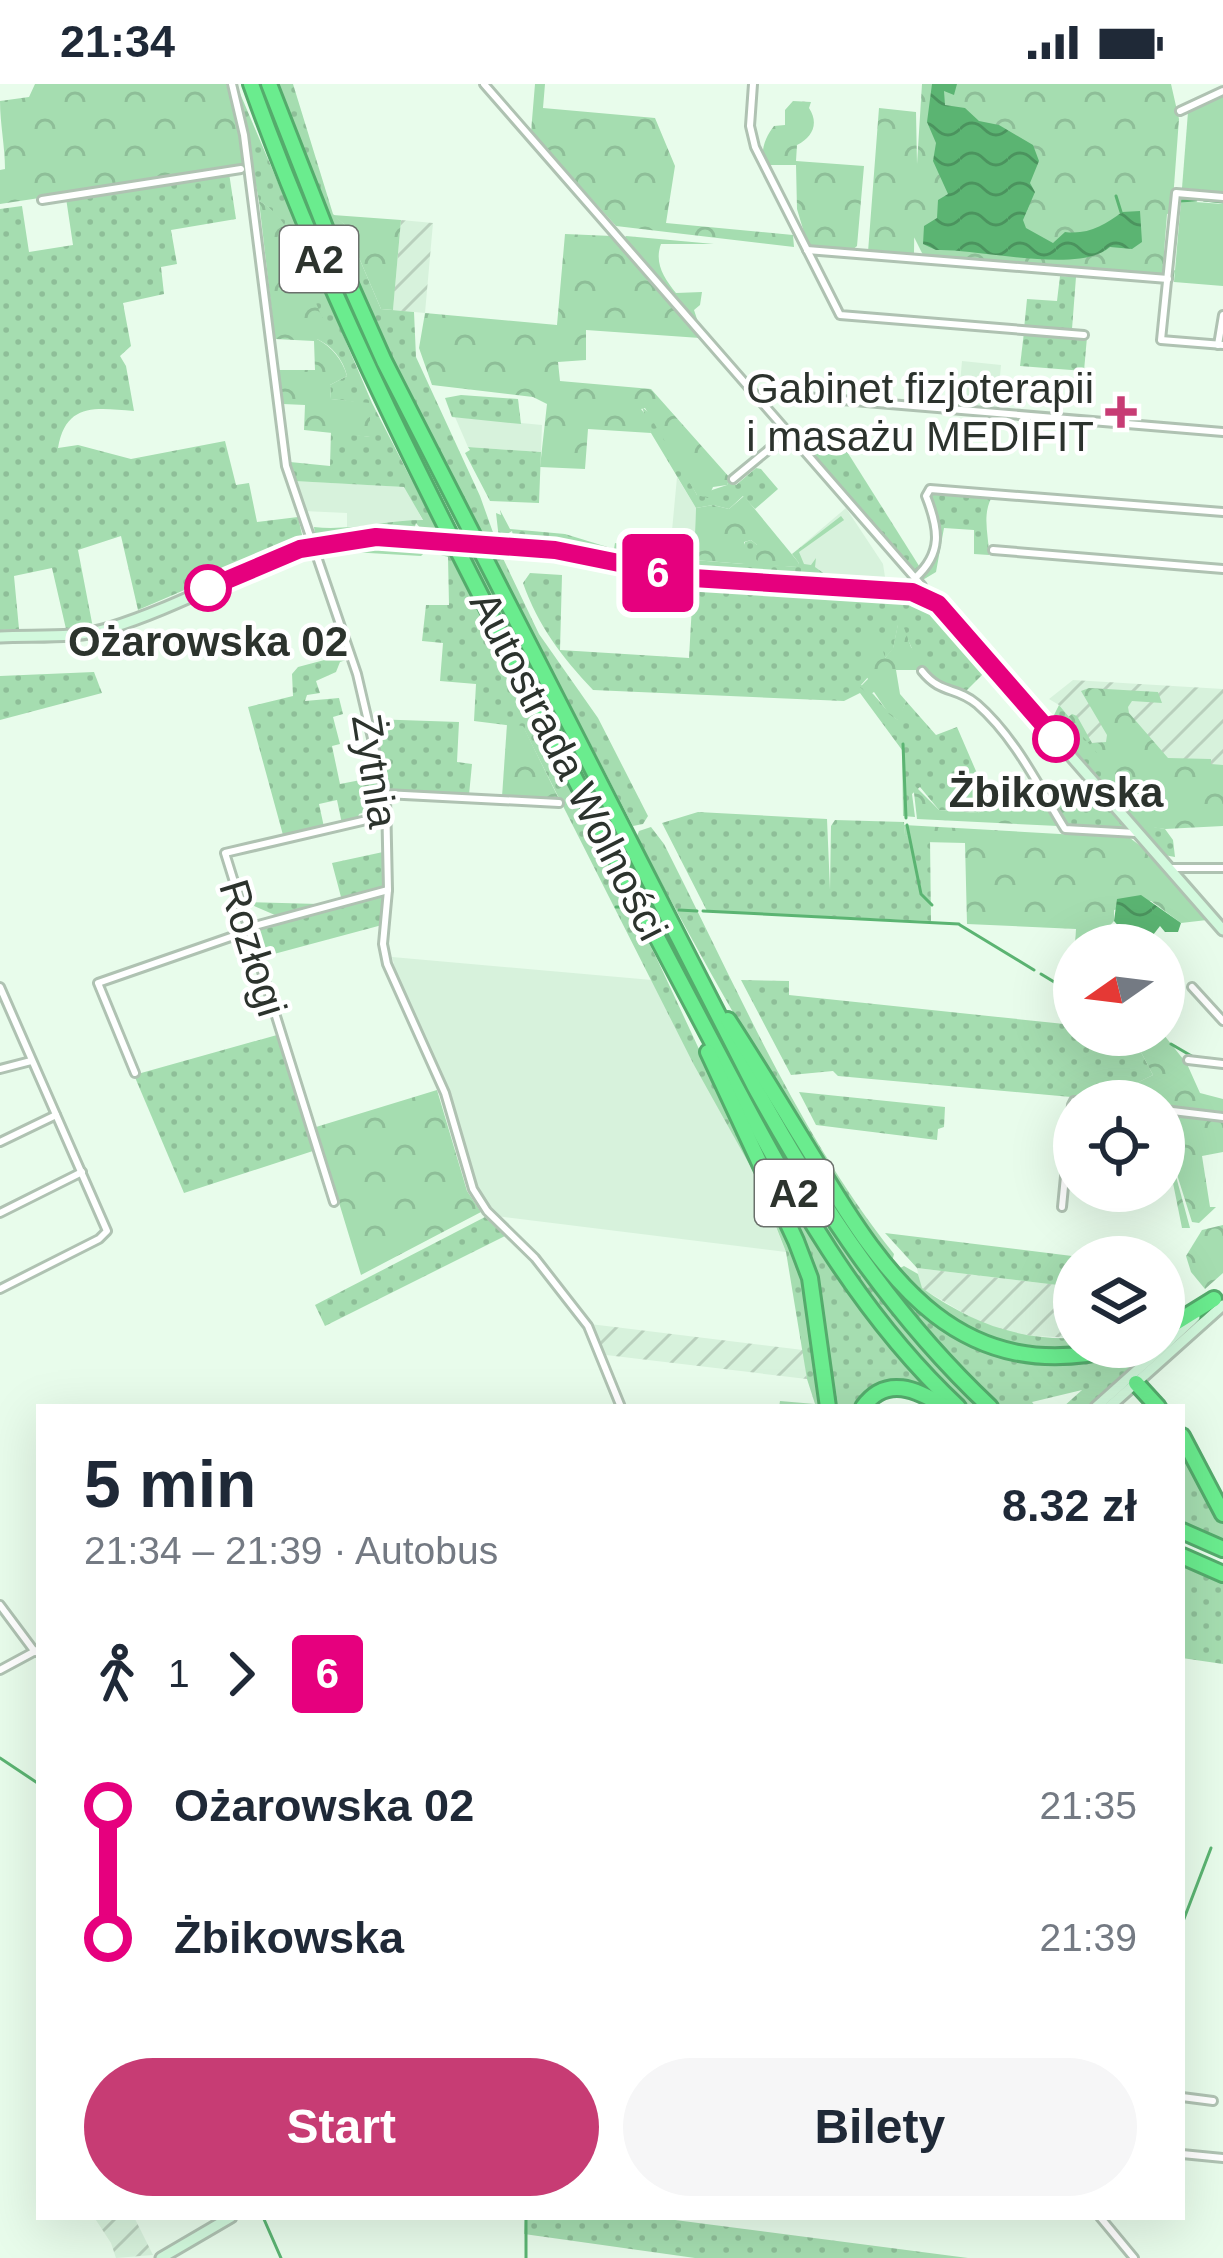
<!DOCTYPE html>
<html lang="pl">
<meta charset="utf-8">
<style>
:root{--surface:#fff;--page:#f6f6f7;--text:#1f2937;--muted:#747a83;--accent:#c73c74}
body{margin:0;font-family:Helvetica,sans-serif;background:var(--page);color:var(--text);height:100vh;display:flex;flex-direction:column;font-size:45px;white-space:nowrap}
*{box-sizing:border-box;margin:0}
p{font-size:39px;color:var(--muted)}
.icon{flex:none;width:66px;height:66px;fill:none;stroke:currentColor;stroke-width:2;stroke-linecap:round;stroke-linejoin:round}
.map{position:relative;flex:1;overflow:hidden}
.sheet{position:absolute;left:36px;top:1320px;width:1149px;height:816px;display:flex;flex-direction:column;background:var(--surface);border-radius:0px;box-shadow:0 12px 48px #0002}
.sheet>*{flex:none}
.badge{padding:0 24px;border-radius:9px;font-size:42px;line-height:78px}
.needle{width:78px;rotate:256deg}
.buttons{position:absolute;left:1053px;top:840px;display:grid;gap:24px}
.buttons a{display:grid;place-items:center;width:132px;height:132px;border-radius:50%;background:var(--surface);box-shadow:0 12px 48px #0002;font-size:60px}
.map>.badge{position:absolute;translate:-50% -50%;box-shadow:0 0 0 6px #fff}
.legs{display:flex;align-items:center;gap:18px;height:132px;padding:0 48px;font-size:39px}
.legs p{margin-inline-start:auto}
.overview{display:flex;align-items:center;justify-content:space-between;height:204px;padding:0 48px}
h1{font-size:66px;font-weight:700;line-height:90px}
.button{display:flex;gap:24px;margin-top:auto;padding:24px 48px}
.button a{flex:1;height:138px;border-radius:72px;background:var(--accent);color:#fff;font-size:48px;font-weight:700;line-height:138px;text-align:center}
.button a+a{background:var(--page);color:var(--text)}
ul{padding:0 48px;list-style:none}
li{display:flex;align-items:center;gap:42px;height:132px;font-size:45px}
li i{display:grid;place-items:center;width:18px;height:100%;margin:0 15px;background:currentColor}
li i::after{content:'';width:30px;height:30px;margin:-15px;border:9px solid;border-radius:50%;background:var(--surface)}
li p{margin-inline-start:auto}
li:first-child i{background:linear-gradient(#0000 50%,currentColor 0)}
li:last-child i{background:linear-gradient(currentColor 50%,#0000 0)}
.status{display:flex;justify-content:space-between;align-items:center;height:84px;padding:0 60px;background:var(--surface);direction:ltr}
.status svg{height:33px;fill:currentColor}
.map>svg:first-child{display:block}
.built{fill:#d7f2dc}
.industrial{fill:url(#industrial-furrows)}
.grass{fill:url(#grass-dots)}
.forest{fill:url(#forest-crowns)}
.garden{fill:#a5ddb0}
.water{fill:url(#water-waves)}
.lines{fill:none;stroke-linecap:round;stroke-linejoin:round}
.stream{stroke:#5bb472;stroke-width:3}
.street-casing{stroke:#afc2b2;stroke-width:12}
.secondary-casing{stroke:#afc2b2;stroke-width:15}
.highway-casing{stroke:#54ab6c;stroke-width:20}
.street{stroke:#fff;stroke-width:6}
.secondary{stroke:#d2f9dd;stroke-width:9}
.highway{stroke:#6aec8e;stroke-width:14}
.secondary-bridge-casing{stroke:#afc2b2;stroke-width:15;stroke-linecap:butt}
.secondary-bridge{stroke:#d2f9dd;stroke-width:9}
.line-1-casing{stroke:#fff;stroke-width:27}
.line-1{stroke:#e6007e;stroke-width:18}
.poi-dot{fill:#c73c74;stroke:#fff;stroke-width:4.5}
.stop-1-dot{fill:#fff;stroke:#e6007e;stroke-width:6}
.labels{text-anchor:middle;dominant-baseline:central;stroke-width:9;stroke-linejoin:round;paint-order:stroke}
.shield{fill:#fff;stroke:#6b706c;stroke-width:3}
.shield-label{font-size:39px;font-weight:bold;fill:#2c332d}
.poi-label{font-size:42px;fill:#2c332d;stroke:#fff;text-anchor:end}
.stop-label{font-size:42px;font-weight:bold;fill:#2c332d;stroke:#fff}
.street-label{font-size:42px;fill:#2c332d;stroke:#fff}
</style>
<div class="status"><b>21:34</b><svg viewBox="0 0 49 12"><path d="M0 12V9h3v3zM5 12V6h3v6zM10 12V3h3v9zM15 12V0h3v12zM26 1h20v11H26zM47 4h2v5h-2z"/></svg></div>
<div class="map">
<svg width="1223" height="2174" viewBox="0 0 1223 2174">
<defs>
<pattern id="industrial-furrows" width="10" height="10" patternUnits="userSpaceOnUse" patternTransform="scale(3)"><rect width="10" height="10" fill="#d7f2dc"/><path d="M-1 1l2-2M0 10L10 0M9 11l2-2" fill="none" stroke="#b9d0bd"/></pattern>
<pattern id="grass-dots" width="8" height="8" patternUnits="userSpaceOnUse" patternTransform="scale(3)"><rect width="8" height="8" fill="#a5ddb0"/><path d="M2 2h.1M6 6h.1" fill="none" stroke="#8ebe98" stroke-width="1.8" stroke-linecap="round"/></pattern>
<pattern id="forest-crowns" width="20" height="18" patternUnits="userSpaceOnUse" patternTransform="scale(3)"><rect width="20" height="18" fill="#a5ddb0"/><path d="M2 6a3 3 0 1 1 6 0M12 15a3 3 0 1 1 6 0" fill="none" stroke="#8ebe98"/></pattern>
<pattern id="water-waves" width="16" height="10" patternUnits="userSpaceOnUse" patternTransform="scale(3)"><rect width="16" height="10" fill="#5bb472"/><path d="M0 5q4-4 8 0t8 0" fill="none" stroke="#4b935e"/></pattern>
</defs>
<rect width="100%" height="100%" fill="#e8fceb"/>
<!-- built -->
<g class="built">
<polygon points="962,277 1001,281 997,326 958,322"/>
<polygon points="455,333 542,341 541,368 468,363"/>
<polygon points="677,393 696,424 694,480 690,484 669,479"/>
<polygon points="294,397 405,403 423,437 347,443 347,429 303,427"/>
<polygon points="846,424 883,480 885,493 878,500 839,497 799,479 792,470"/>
<polygon points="392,873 652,896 753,1087 786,1168 496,1132 475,1105 450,1012 404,917"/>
</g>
<!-- industrial -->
<g class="industrial">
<polygon points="401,136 433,139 425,229 393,226"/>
<polygon points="1073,596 1223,605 1223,681 1211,681 1134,711 1059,621 1049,615"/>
<polygon points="917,1184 1074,1203 1074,1254 1018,1251 977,1237 921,1204"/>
<polygon points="590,1240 803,1266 807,1295 606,1271"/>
<polygon points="94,2133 134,2133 153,2171 116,2174 111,2159"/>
</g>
<!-- grass -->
<g class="grass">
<path d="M236 0 372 319 657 875 794 1169 808 1212 821 1323H779L780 1317 815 1320 807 1295 786 1168 773 1135 753 1087 694 981 523 643 474 637 476 600 440 597 443 559 422 557 426 521H449L448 473 426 467 421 472 351 468 320 470 323 464 371 458 416 460V468H421L426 463V451L416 439 413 449 351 450 320 455 315 451 314 443C350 447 387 436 423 436L404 403 294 397 290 378 330 382 331 347 370 353V320L331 315 330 301 347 292C343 275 332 262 317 255 317 213 297 138 259 117Z"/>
<polygon points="279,0 293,0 333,130 345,141 381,225 414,228 416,273 480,412 495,454 484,454 377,245 334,148"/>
<path d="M229 89 236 135 171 146 177 180 161 183 164 210 123 219 131 262 120 272 126 282 134 327C96 324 66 318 58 364L78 361 131 375 225 357 236 401 249 399 257 438 298 433 303 455 138 526 121 452 78 466 93 544 66 545 52 484 14 492 19 545 0 546V125L22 122 29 168 73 161 66 114Z"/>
<polygon points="1060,192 1076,193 1072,245 1024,245 1027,215 1057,217"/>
<polygon points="1024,248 1087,253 1084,287 1020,282"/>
<polygon points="461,311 518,315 521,340 452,333 445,314"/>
<polygon points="642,323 654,333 697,411 727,401 730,394 736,401 756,384 761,385 778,405 755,425 743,412 729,425 713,421 696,424 651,349"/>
<polygon points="468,363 541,368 539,419 490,417 465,369 470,366"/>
<polygon points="805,363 846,366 921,485 915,488"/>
<path d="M936 406 993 411C981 430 989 452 989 471L974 470V446L944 444 936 488 921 497 919 494C933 478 943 461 939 438 937 427 930 420 929 409Z"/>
<polygon points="500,426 510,445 565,450 614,465 615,459 627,461 633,474 630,478 574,464 514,456 512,447 499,455 496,429 501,431"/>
<polygon points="841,432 844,436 799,468 804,480 811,481 816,474 815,483 837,499 749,493 749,485 746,493 702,490 702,484 699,489 673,487 674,480 689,484 694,476 744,480 745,458 751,456 757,461 761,480 796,483 799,479 792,470"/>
<polygon points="463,464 472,464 605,730 591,710"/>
<polygon points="490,466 499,466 539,550 598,634 648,732 643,740 633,742"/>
<path d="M530 489 562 491 560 566 689 574 693 503 928 518 990 591H982L966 607C958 606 943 605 936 601 915 588 914 557 898 541L893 565 861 601C878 610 883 626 898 636L906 617 936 651 957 643 979 694 1003 714 978 729 939 726 920 703 912 710 915 733 903 732 902 666 860 609 844 617 593 606C562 573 538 542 523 499Z"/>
<polygon points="347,570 349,575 340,578 336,588 316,597 320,609 307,611 305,617 339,614 343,630 333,633 340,660 332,662 340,700 376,693 383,722 359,730 357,737 342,740 337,716 319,720 324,743 283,751 248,623 293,612 292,590 298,583"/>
<polygon points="94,588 102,609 0,636 0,592"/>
<polygon points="1059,621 1134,711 1142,741 1165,745 1173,756 1175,773 1164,771 1058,651 1048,636 1050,630 1053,633"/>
<polygon points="371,635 459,638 457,678 472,680 469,711 392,709 387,706"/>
<polygon points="1083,694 1125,740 1121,745 1069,742 1055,719"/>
<polygon points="698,728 827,735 830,806 831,742 835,736 904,738 905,751 930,755 931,837 707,827 662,739"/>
<path d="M651 743 664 760C735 899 797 1048 894 1170L892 1178 898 1185 904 1182 918 1190 922 1204C969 1237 1015 1256 1074 1254V1263H1096C1036 1269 972 1258 925 1217 881 1180 847 1118 817 1070 753 965 693 861 637 752L639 747Z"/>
<polygon points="383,768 382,841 259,874 249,838 275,831 245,818 319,820 341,813 332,779"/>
<polygon points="640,795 804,1099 899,1236 984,1323 964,1323 905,1264 808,1127 639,807"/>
<polygon points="741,896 789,897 789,911 1074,941 1074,951 1132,951 1153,991 1117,1009 1115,1017 838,992 833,987 791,991"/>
<polygon points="277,951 316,1066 184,1109 134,991"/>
<path d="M744 970 852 1144 909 1218 946 1245 1006 1269 1124 1268 1157 1263 1091 1323H1063L1082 1306 1032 1318 1036 1323H1001C891 1223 814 1100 744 970Z"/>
<path d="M724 993C787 1112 851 1222 944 1319L913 1301 859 1323H833L816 1195Z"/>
<polygon points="799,1008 945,1023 944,1043 938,1045 937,1056 816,1041"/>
<polygon points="485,1133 505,1152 325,1242 315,1221"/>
<polygon points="885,1149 1080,1173 1074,1173 1074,1203 917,1184"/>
<polygon points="1182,1360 1223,1439 1223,1459 1182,1441"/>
<polygon points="1182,1481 1223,1497 1223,1580 1182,1574"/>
<polygon points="525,2133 652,2133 968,2174 695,2174 524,2150"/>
</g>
<!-- forest -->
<g class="forest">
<path d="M35 0H226L237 31 243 83 0 120V86L5 85C5 62 0 40 0 17L29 13Z"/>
<polygon points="535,0 545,0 543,24 655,34 675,82 666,139 793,151 794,163 616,142 531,48"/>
<polygon points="922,0 1171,0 1179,35 1172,129 1167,130 1164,168 1169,169 1165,187 1158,191 924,173 914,153 915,92 914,169 912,172 868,168 879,24 916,28 917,80"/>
<path d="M793 17 811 18 809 24C819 39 813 53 797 61L796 77 864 82 857 162 851 167 808 162 797 125 796 81H766C759 69 765 53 774 42L785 41V26Z"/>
<path d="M259 117C299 138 304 197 323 235L324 244 317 255C332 263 342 275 347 292L330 301 331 315 370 319V353L304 346 305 321 283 320 278 286H315L314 257 275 255Z"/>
<polygon points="333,131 401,136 393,226 381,225 345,141"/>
<polygon points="565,150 612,152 700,254 586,246 586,276 558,278 560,297 651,305 730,394 727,401 713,403 708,414 697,411 645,324 641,325 649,335 651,349 588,345 585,385 540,383 547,320 533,313 432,301 419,264 425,229 557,241"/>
<path d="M626 152 714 160H661C654 179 664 194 676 209L702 208 700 221 694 226 699 241 624 154Z"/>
<polygon points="744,412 799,479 797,483 761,481 756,475 757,461 751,456 744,458 749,472 744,480 694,476 696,424 713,421 729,425"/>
<polygon points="898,540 903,541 911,563 923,578 919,586 896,586 900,610 906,617 899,637 889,630 874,608 869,611 860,603 868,595 862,585 867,551 879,552 885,574 893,564"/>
<polygon points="1089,604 1158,608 1162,619 1132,617 1128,623 1129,629 1168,674 1211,675 1211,680 1223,681 1223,742 1165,745 1142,742 1128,725 1133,711 1067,634 1072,630 1077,632 1092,659 1106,658 1107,651 1081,607"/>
<polygon points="507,640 523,642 559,715 502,713"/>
<polygon points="913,700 939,726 978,729 1003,714 1046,720 1058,742 917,735"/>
<polygon points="904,741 1130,754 1147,767 1207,836 1181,839 1151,817 1114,826 1114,837 1103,849 1113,861 1075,861 1076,845 967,840 965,759 924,758 905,751"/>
<polygon points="1132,951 1164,951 1187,980 1200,1009 1223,1015 1223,1030 1164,1023 1164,1017 1116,1017 1116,1009 1153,991"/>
<polygon points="437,1006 467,1107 481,1128 361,1191 316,1043"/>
<polygon points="1164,1029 1223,1036 1223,1068 1202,1072 1210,1123 1216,1123 1199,1139 1192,1138 1167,1059 1190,1144 1182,1144 1164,1054 1168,1057 1164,1051"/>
<polygon points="1223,1141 1223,1189 1205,1205 1191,1188 1186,1172 1202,1146"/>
</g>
<!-- garden -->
<g class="garden">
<polygon points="1223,9 1223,108 1182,104 1188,28"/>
<polygon points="1181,117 1223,120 1223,202 1174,198"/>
</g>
<!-- water -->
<g class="water">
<path d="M932 0H957L954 11 944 7 945 21 965 24 979 37 999 41 1033 61 1039 77 1030 99 1035 108 1023 136 1026 144 1053 159 1065 148C1088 151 1105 141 1122 128L1140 127 1142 158 1132 165 1110 163C1079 191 977 164 936 166L923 160 924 142 937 134 938 116 948 110 933 77 936 59 927 38Z"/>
<polygon points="1141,811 1181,839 1178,848 1165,848 1160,842 1153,851 1121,845 1114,837 1117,815"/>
</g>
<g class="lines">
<!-- stream -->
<g class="stream">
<polyline points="1116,112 1121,128"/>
<polyline points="1204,116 1223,118"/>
<polyline points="1174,167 1179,117 1196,116"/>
<polyline points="1172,195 1173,187"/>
<polyline points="903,660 906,734"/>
<polyline points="907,741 921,810 932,821"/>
<polyline points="616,823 626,823"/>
<polyline points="679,826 697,827"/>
<polyline points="703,827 959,840"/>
<polyline points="960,841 1034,886"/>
<polyline points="1041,890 1074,910"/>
<polyline points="1171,960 1195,974 1223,977"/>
<polyline points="0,1674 39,1700"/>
<polyline points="1182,1840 1211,1764"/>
<polyline points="263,2133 281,2174"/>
<polyline points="526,2133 526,2174"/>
</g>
<defs>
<g id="street">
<polyline points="232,0 244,51 286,382 357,590 386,714 388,806 383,860 387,880 445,1009 473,1105 487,1127 535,1174 588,1242 621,1323"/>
<polyline points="484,0 922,502 924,511"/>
<polyline points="753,0 750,42 755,63 840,231 1084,251"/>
<polyline points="1180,27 1223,7"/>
<polyline points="1223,113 1176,109 1161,256 1223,261"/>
<polyline points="42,116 241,85"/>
<polyline points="807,166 1168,195"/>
<polyline points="1218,261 1223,231"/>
<polyline points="759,315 770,310 1223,348"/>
<polyline points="733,395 773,362 798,360"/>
<polyline points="993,466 1223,485"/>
<path d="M915 494C943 469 939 445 926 412L930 405 1223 428"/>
<path d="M922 587C941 611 956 602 977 620 1015 653 1039 703 1065 745L1136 749"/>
<polyline points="385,710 559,719"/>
<polyline points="1169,784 1223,784"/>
<polyline points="247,844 388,806"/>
<polyline points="0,903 107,1147 99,1155 0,1205"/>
<polyline points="1192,903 1223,937"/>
<polyline points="1188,976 1223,980"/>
<polyline points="0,985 31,977"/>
<polyline points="135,989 98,899 248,847"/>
<polyline points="1164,1026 1223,1033"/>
<polyline points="0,1058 56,1031"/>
<polyline points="334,1118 225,769 388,731"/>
<polyline points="1062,1123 1072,1021 1074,1017 1081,1017"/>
<polyline points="0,1129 82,1088"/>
<polyline points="0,1521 35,1568"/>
<polyline points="0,1586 39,1565"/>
<polyline points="1182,2013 1213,2017"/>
<polyline points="1182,2070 1223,2074"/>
<polyline points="1100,2133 1134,2174"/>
</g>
<g id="secondary">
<polyline points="516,462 572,468 670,491 924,511 938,520 1223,846"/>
<path d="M0 553C35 551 76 555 110 544 222 509 290 446 416 455"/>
<polyline points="1164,1262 1195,1233"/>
<polyline points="1096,1323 1163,1263"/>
<polyline points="1109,1323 1223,1221"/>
<polyline points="161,2174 231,2133"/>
</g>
<g id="highway">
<path d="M251 0C345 263 479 507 606 755 646 833 687 910 728 988 792 1109 857 1229 958 1323"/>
<path d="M269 0 328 151 384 277 755 1003C820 1121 891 1230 990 1323"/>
<path d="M728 936C758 982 786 1029 815 1076 887 1197 961 1305 1122 1263"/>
<polyline points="708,968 796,1157 810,1194 828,1323"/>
<polyline points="1164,1246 1214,1215"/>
<polyline points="1136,1299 1158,1323"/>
<path d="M863 1323C886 1291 917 1305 945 1323"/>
<polyline points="1182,1352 1223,1430"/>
<polyline points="1182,1447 1223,1465"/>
<polyline points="1182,1472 1223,1490"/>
</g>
</defs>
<!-- street casing -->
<use href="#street" class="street-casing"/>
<!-- secondary casing -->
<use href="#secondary" class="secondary-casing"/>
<!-- highway casing -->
<use href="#highway" class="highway-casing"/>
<!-- street -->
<use href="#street" class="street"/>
<!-- secondary -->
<use href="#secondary" class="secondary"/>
<!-- highway -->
<use href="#highway" class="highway"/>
<defs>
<polyline id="secondary-bridge" points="416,455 516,462"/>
</defs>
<!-- secondary-bridge casing -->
<use href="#secondary-bridge" class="secondary-bridge-casing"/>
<!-- secondary-bridge -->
<use href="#secondary-bridge" class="secondary-bridge"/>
</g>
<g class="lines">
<defs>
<polyline id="line-1" points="208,504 300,465 376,453 555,466 693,494 912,508 938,520 1056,655"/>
</defs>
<!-- line-1 casing -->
<use href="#line-1" class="line-1-casing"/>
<!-- line-1 -->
<use href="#line-1" class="line-1"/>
</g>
<!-- markers -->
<path class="poi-dot" d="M1115 310h12v12h12v12h-12v12h-12v-12h-12v-12h12z"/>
<g class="stop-1-dot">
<circle cx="208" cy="504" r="21"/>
<circle cx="1056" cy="655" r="21"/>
</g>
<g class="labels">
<!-- shield labels -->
<g class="shield">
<rect x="280" y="142" width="78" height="66" rx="9"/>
<rect x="755" y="1076" width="78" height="66" rx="9"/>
</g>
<g class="shield-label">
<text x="319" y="175">A2</text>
<text x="794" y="1109">A2</text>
</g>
<!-- poi labels -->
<g class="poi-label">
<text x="1094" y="304">Gabinet fizjoterapii<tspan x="1094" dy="48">i masażu MEDIFIT</tspan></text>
</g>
<!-- stop labels -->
<g class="stop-label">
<text x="208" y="557">Ożarowska 02</text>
<text x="1056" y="708">Żbikowska</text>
</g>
<!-- street labels -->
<g class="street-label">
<text transform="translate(569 682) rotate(63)">Autostrada Wolności</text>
<text transform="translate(375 687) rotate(81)">Żytnia</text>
<text transform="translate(253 864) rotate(73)">Rozłogi</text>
</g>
</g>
</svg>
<div class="buttons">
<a><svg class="needle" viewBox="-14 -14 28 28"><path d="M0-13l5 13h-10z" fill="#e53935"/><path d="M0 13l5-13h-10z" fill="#747a83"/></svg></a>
<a><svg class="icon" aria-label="locate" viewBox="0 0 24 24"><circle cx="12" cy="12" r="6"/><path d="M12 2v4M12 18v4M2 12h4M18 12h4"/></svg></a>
<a><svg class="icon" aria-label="layers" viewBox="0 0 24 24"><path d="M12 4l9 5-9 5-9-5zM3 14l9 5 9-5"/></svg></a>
</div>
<b class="badge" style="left:658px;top:489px;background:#e6007e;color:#fff">6</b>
<section class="sheet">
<div class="overview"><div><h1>5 min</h1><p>21:34 – 21:39 · Autobus</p></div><b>8.32 zł</b></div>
<div class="legs"><svg class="icon" aria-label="walk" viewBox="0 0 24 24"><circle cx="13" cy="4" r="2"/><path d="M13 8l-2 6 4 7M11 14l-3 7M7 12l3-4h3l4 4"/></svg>1<svg class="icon" aria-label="forward" viewBox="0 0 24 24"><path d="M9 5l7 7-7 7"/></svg><b class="badge" style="background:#e6007e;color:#fff">6</b></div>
<ul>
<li><i style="color:#e6007e"></i><b>Ożarowska 02</b><p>21:35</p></li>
<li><i style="color:#e6007e"></i><b>Żbikowska</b><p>21:39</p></li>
</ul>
<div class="button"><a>Start</a><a>Bilety</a></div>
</section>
</div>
